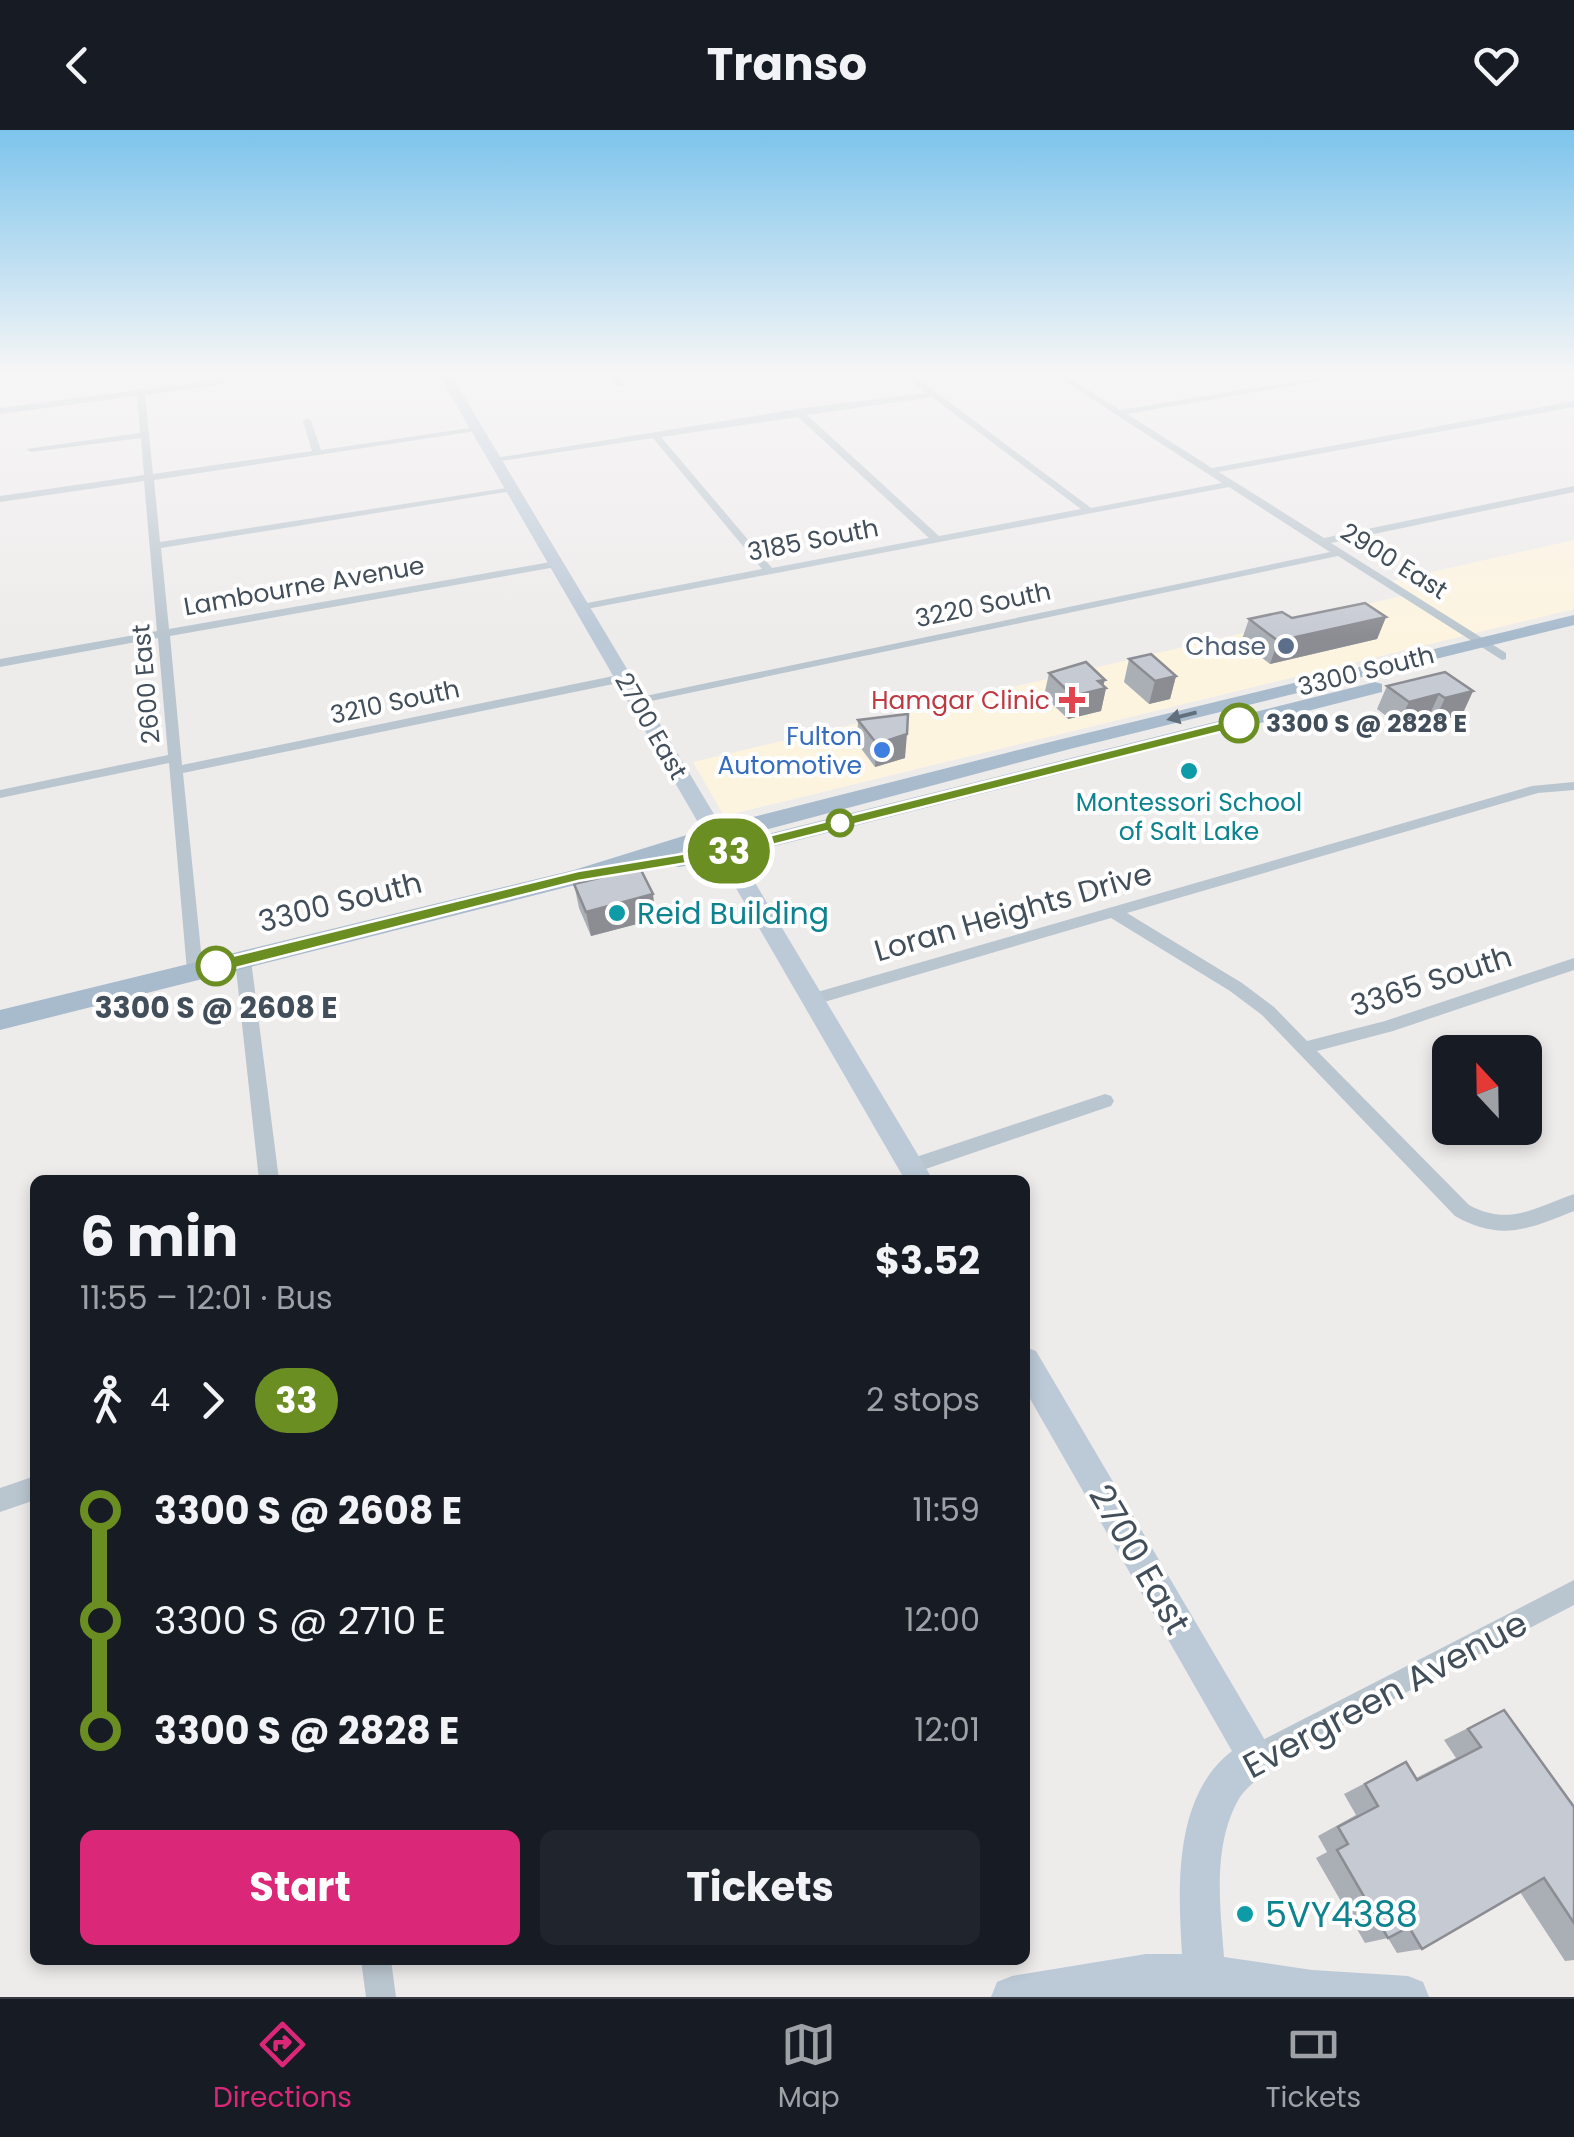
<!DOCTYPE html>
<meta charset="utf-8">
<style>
:root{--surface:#171b24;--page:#20242c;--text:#f1f3f6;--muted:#9ea1a6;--line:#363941;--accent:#db2777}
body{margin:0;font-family:Poppins,sans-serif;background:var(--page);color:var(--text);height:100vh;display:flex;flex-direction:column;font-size:38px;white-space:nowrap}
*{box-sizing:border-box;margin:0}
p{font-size:32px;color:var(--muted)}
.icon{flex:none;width:55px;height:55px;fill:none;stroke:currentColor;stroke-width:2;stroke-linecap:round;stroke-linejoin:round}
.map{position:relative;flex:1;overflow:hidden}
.details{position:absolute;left:30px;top:1045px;width:1000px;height:790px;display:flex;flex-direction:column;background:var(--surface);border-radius:15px;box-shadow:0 5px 15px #0003}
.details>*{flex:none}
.badge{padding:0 20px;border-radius:32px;font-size:35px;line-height:65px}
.needle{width:65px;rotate:338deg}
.controls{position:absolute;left:1432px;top:905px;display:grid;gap:20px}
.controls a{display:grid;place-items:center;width:110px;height:110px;border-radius:15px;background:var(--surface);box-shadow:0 5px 15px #0003;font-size:50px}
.map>.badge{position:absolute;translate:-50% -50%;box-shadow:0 0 0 5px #fff}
.legs{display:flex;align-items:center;gap:15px;height:110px;padding:0 50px;font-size:32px}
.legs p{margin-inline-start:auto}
.summary{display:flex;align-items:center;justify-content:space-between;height:170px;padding:0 50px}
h1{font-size:55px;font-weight:700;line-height:75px}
.button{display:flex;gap:20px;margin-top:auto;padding:20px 50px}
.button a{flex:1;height:115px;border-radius:15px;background:var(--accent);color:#fff;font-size:40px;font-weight:700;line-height:115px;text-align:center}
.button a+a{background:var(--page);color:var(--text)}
ul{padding:0 50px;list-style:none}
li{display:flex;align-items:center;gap:35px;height:110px;font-size:38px}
li i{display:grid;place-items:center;width:15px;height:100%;margin:0 12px;background:currentColor}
li i::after{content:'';width:25px;height:25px;margin:-12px;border:8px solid;border-radius:50%;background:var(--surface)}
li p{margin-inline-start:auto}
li:first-child i{background:linear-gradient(#0000 50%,currentColor 0)}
li:last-child i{background:linear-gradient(currentColor 50%,#0000 0)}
header{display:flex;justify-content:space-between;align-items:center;height:130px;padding:0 50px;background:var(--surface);font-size:45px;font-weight:700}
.menu{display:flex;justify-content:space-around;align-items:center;height:140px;border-top:2px solid var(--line);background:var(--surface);font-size:28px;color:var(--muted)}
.menu a{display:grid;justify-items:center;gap:5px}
.menu .selected{color:var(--accent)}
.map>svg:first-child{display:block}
.commercial{fill:#fdf4e0}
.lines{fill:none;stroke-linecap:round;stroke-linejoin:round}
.street{fill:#bac6cf;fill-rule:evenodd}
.secondary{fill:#bcc9d7;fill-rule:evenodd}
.primary{fill:#a8bbcd;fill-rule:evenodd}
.wall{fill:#aaaeb5}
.shaded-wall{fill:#8b8d93}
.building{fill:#c6cad2;stroke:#8b8d93;stroke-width:2.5}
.oneway{fill:#616f7c}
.line-1{fill:#6b8e23;stroke:#fff;stroke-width:2.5}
.service-dot{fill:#5c6f8a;stroke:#fff;stroke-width:4}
.health-dot{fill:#e0444e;stroke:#fff;stroke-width:4}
.stop-1-dot{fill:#fff;stroke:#6b8e23;stroke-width:5}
.shop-dot{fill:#3f7fe0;stroke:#fff;stroke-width:4}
.culture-dot{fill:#0f9aa8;stroke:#fff;stroke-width:4}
.labels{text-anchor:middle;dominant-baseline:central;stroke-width:8;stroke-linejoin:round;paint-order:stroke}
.far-street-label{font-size:25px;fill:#424f5a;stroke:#fff}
.far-service-label{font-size:25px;fill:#4e5e75;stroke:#fff;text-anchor:end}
.far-health-label{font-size:25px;fill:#be3a42;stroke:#fff;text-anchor:end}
.far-stop-label{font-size:25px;font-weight:bold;fill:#424f5a;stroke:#fff;text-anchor:start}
.far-shop-label{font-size:25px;fill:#366cbe;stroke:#fff;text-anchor:end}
.far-culture-label{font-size:25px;fill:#0d838f;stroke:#fff}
.street-label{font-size:30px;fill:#424f5a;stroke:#fff}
.culture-label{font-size:30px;fill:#0d838f;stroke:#fff;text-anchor:start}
.stop-label{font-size:30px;font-weight:bold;fill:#424f5a;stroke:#fff}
.near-street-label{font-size:35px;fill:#424f5a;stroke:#fff}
.near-culture-label{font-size:35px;fill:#0d838f;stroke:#fff;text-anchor:start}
</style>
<header><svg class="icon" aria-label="back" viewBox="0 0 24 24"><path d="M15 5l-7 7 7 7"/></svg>Transo<svg class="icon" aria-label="heart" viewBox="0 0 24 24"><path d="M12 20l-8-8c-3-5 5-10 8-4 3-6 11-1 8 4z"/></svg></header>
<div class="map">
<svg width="1574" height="1867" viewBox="0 0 1574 1867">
<rect width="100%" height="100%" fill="#eeebeb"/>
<!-- commercial -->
<polygon class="commercial" points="1574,410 1574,479 724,686 693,632 1410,464 1392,451"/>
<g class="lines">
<!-- street -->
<g class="street">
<polygon points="455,245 476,245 447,250 443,248"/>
<polygon points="609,245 617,245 626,255 619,257"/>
<path d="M904 245H913L1091 378 1222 353 1055 245H1064L1120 280 1336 245H1353L1127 284 1212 338 1574 271V277L1219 342 1324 408 1574 356V362L1331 413 1506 523V529L1502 530 1338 426 632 575V569L636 568 1330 422 1229 357 581 480 575 477 577 475 762 439 653 308 494 332 489 329 798 279 926 263ZM932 267 1081 379 939 406 807 285ZM798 287 929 408 772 438 661 307Z"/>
<polygon points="224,249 227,254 145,265 153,344 312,321 303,291 307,288 311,291 321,320 477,297 482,300 154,350 160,412 513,357 518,360 161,418 169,499 556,431 561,434 556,437 170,506 182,635 623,544 629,548 623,552 183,643 203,841 195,847 187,841 169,633 0,668 0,660 168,625 158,508 0,537 0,529 157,501 144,351 0,372 0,366 144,345 141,308 31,322 26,319 140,303 137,266 0,284 0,278"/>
<path d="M1574 652V660L1538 663 1127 783 1242 853 1274 877 1307 911 1385 891 1574 828V840L1393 901 1317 921 1469 1075C1509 1097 1536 1077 1574 1064V1081C1529 1099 1501 1112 1455 1086L1262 885 1230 861 1111 788 814 875 806 869 814 863 1532 656Z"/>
<polygon points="243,824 251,830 279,1050 259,1050 235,830"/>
<polygon points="1105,964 1111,966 1114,971 1111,976 911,1044 904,1041 902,1036 904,1031"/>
<polygon points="35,1346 35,1370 0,1382 0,1358"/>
<polygon points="1574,1450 1574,1475 1265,1636 1256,1640 1247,1636 1243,1627 1247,1618"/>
<polygon points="361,1830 391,1830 396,1867 366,1867"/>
</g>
<!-- secondary -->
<g class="secondary">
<polygon points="439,245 451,245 933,1050 905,1050"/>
<path d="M1025 1217 1036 1221 1275 1627C1268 1645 1251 1651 1240 1667 1212 1714 1220 1775 1224 1827L1312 1840 1408 1846 1423 1852 1429 1867H991L997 1852 1012 1846 1146 1824H1182C1178 1759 1173 1666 1232 1621L1025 1260Z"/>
</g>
<!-- primary -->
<polygon class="primary" points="1574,485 1574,495 1070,619 678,723 724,715 1375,552 1382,554 1382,562 724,729 679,737 671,735 667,730 671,725 579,754 0,900 0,880 574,740 706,699 1058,610"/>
</g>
<!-- wall -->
<g class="wall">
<polygon points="1386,487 1377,509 1270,534 1241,512 1249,489"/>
<polygon points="1129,529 1176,546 1170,569 1149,574 1124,552"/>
<polygon points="1049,543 1103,555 1106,558 1101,581 1068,589 1044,566"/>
<polygon points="1387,556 1473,561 1462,585 1434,592 1428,588 1398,595 1377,579"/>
<polygon points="858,590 905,628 875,637 857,613"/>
<polygon points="574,754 656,789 591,806 579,778"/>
<polygon points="1504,1580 1574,1677 1574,1830 1565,1831 1520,1762 1422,1819 1397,1823 1388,1808 1365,1813 1316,1728 1327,1722 1318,1706 1356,1685 1344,1664 1406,1632 1416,1648 1456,1628 1444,1610"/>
</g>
<!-- shaded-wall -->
<g class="shaded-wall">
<polygon points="1386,487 1377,509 1270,534 1278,511"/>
<polygon points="1176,546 1170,569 1149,574 1155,551"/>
<polygon points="1105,550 1102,559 1106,558 1101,581 1068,589 1073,566 1098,551"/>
<polygon points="1473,561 1462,585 1434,592 1445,568"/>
<polygon points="1439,564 1428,588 1398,595 1409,572"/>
<polygon points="907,604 905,628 875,637 877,614"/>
<polygon points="653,764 656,789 591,806 586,782"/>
</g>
<!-- building -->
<g class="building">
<polygon points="1365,473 1386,487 1278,511 1249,489 1282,482 1292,488"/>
<polygon points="1151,524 1176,546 1155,551 1129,529"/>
<polygon points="1086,532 1105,550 1098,551 1106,558 1073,566 1049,543"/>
<polygon points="1445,542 1473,561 1445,568 1439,564 1409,572 1387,556"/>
<polygon points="908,584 907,604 877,614 858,590"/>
<polygon points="640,738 653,764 586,782 574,754"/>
<polygon points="1504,1580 1574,1677 1574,1793 1544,1748 1422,1819 1409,1797 1388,1808 1337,1720 1348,1714 1338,1697 1378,1676 1365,1654 1406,1632 1417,1650 1481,1617 1468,1599"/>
</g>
<!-- one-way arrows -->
<defs><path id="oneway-solid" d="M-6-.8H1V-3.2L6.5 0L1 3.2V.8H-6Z" transform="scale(2.5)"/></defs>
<use class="oneway" href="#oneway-solid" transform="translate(1182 586) rotate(166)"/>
<!-- sky -->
<linearGradient id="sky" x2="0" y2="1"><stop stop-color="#7dc4ec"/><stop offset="0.48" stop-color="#f7f6f6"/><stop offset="1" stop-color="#f7f6f6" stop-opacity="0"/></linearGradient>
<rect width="1574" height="506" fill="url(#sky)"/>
<!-- line-1 -->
<polygon class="line-1" points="1239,588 1244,590 1244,596 724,727 578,751 216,843 207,836 216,830 578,741 724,717"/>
<!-- markers -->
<circle class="service-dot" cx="1286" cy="516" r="10"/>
<path class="health-dot" d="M1067 555h10v10h10v10h-10v10h-10v-10h-10v-10h10z"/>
<g class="stop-1-dot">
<circle cx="1239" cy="593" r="18"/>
<circle cx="840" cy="693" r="12"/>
<circle cx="216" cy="836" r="18"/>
</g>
<circle class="shop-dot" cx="882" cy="620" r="10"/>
<g class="culture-dot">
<circle cx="1189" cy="641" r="10"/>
<circle cx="617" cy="783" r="10"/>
<circle cx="1245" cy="1784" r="10"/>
</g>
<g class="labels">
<!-- far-street labels -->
<g class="far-street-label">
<text transform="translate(813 410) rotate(-11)">3185 South</text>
<text transform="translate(1394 431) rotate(32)">2900 East</text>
<text transform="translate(304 456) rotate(-10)">Lambourne Avenue</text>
<text transform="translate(983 475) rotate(-12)">3220 South</text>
<text transform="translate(1366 541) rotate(-14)">3300 South</text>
<text transform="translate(146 554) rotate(-95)">2600 East</text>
<text transform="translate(395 572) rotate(-12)">3210 South</text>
<text transform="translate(651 596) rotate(60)">2700 East</text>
</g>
<!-- far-service labels -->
<g class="far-service-label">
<text x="1266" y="516">Chase</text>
</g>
<!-- far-health labels -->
<g class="far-health-label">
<text x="1050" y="570">Hamgar Clinic</text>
</g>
<!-- far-stop labels -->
<g class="far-stop-label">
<text x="1266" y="593">3300 S @ 2828 E</text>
</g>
<!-- far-shop labels -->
<g class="far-shop-label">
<text x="862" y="606">Fulton<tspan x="862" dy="29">Automotive</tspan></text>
</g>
<!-- far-culture labels -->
<g class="far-culture-label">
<text x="1189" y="672">Montessori School<tspan x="1189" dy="29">of Salt Lake</tspan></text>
</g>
<!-- street labels -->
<g class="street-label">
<text transform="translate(340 772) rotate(-14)">3300 South</text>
<text transform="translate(1013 782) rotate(-16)">Loran Heights Drive</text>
<text transform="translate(1431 851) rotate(-18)">3365 South</text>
</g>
<!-- culture labels -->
<g class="culture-label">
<text x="637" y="783">Reid Building</text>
</g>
<!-- stop labels -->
<g class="stop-label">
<text x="216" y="877">3300 S @ 2608 E</text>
</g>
<!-- near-street labels -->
<g class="near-street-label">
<text transform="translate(1140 1429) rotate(60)">2700 East</text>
<text transform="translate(1385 1564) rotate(-28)">Evergreen Avenue</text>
</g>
<!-- near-culture labels -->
<g class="near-culture-label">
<text x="1265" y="1784">5VY4388</text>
</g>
</g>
</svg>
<div class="controls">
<a><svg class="needle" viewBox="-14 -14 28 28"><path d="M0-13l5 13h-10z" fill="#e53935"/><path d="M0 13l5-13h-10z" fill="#9ea1a6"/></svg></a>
</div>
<b class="badge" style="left:729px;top:721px;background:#6b8e23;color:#fff">33</b>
<section class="details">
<div class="summary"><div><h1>6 min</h1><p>11:55 – 12:01 · Bus</p></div><b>$3.52</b></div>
<div class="legs"><svg class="icon" aria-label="walk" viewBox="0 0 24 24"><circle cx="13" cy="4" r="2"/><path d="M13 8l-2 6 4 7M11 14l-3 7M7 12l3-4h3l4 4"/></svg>4<svg class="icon" aria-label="forward" viewBox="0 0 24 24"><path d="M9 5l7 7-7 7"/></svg><b class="badge" style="background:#6b8e23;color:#fff">33</b><p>2 stops</p></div>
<ul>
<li><i style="color:#6b8e23"></i><b>3300 S @ 2608 E</b><p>11:59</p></li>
<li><i style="color:#6b8e23"></i><span>3300 S @ 2710 E</span><p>12:00</p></li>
<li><i style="color:#6b8e23"></i><b>3300 S @ 2828 E</b><p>12:01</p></li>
</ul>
<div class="button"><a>Start</a><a>Tickets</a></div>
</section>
</div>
<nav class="menu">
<a class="selected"><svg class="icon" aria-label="directions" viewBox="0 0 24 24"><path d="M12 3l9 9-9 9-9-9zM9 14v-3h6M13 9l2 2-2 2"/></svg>Directions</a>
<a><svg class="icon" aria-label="map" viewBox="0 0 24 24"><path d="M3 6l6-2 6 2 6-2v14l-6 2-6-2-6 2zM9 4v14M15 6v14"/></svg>Map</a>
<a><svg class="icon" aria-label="tickets" viewBox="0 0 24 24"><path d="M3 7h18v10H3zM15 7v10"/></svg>Tickets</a>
</nav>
